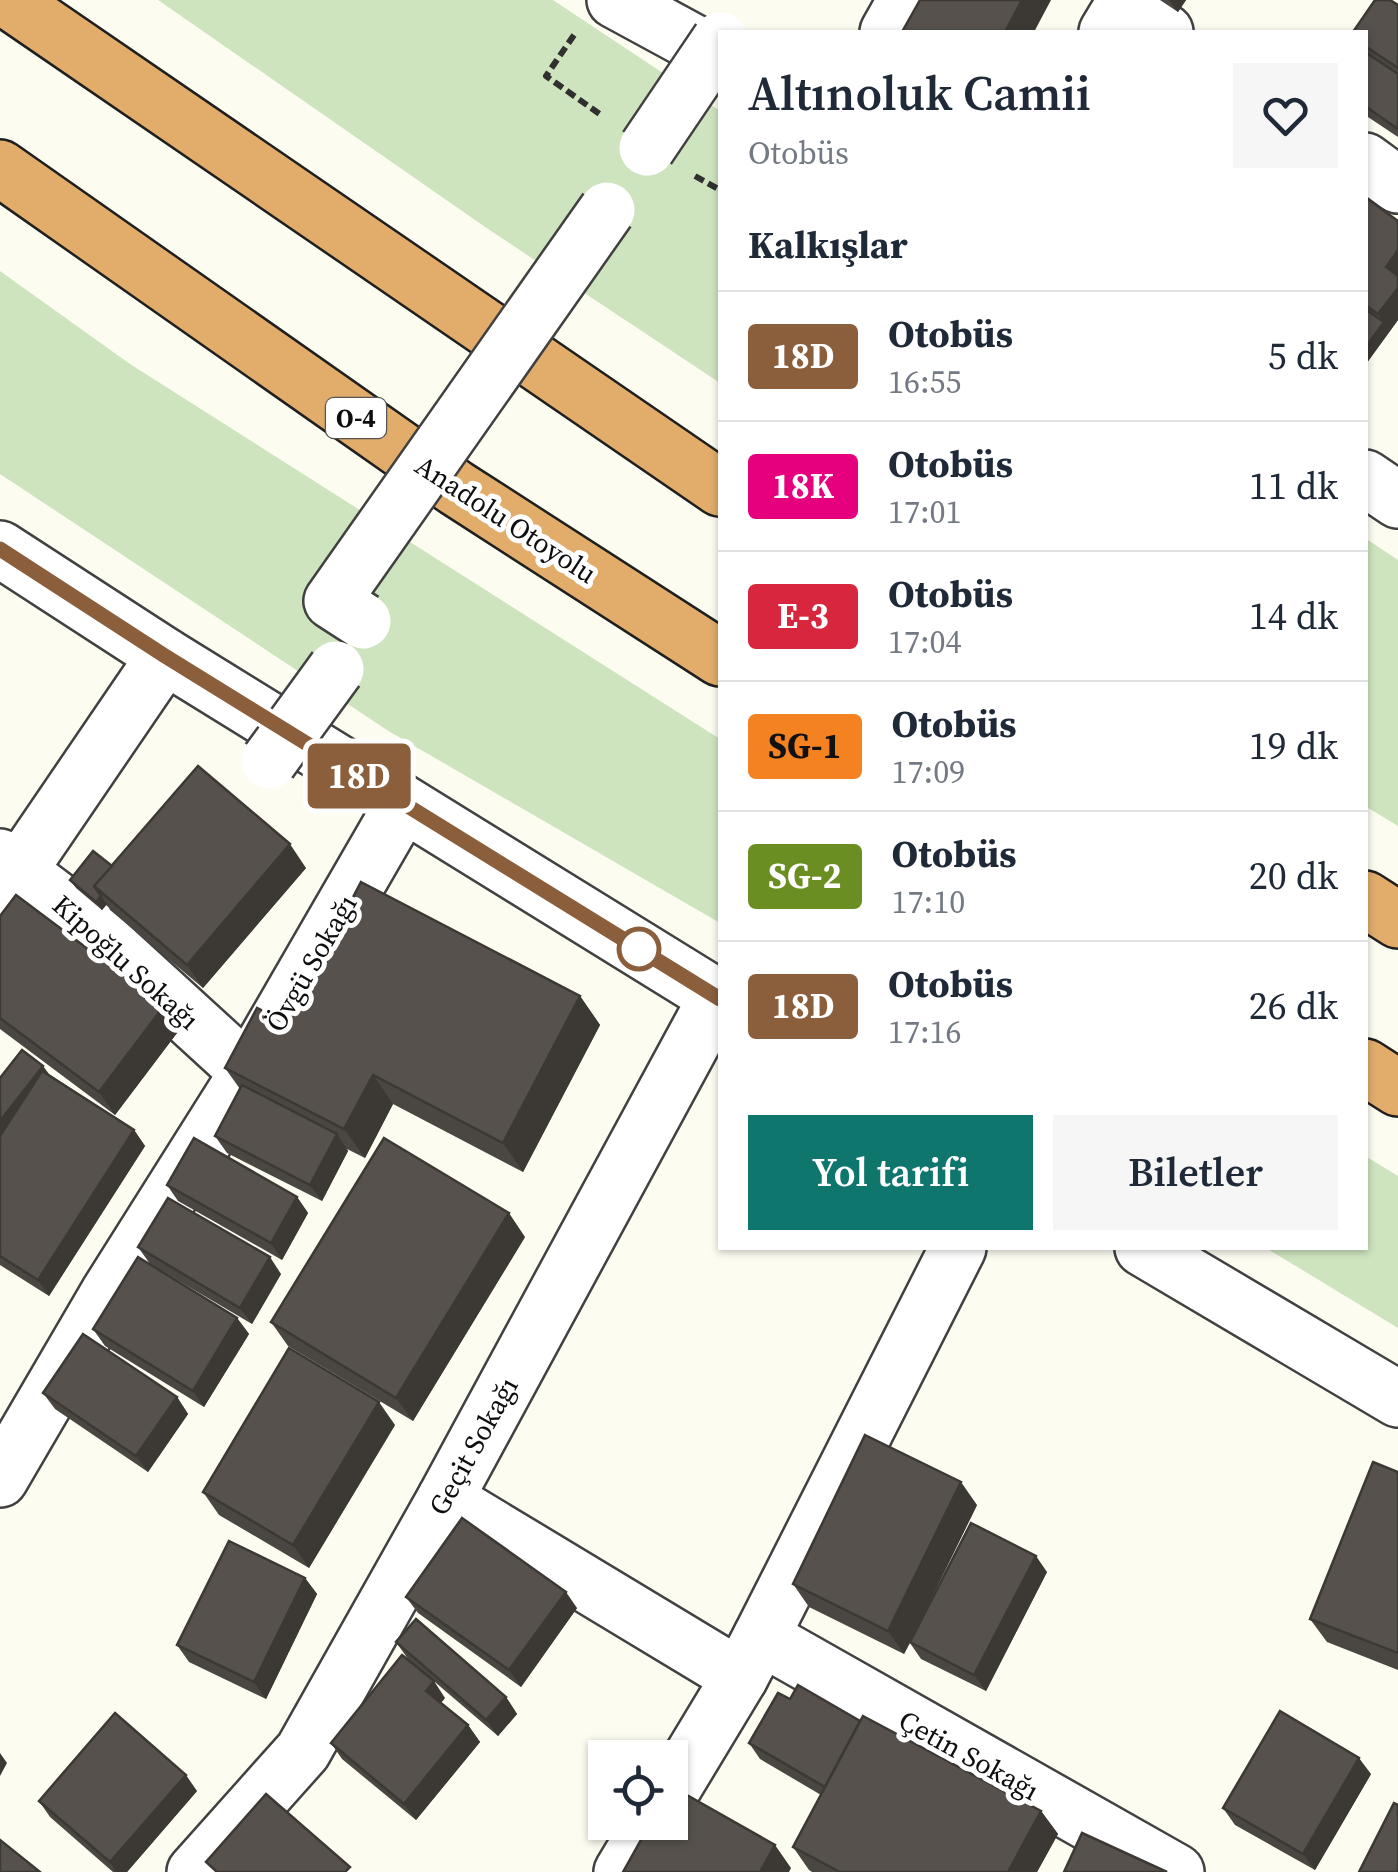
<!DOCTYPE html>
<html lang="tr">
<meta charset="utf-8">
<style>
:root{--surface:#fff;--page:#f6f6f7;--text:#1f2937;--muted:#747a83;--line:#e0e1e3;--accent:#0f766e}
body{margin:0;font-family:"Source Serif 4",serif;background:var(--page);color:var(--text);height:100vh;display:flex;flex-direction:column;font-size:38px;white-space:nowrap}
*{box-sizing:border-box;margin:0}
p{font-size:32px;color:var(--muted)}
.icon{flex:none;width:55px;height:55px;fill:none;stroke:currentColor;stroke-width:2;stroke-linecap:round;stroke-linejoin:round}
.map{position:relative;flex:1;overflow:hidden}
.sheet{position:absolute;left:718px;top:30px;width:650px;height:1220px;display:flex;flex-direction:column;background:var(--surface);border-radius:0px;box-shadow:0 2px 8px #0004}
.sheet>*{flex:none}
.badge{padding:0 20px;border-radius:8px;font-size:35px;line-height:65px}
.controls{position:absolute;left:588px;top:1740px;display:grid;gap:20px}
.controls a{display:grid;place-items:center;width:100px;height:100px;border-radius:0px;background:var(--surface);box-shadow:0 2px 8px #0004;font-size:50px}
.map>.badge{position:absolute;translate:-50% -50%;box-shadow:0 0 0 5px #fff}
h2{padding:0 30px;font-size:38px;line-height:90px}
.round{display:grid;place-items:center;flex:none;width:105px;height:105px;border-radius:0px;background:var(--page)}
.overview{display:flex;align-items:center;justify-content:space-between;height:170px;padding:0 30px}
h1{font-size:48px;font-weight:600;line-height:75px}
.cta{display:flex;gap:20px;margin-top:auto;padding:20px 30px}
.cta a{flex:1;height:115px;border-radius:0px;background:var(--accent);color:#fff;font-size:40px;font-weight:600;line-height:115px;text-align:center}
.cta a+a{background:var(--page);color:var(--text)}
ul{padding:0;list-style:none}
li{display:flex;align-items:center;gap:30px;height:130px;padding:0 30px;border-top:2px solid var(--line)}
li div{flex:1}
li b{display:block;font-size:38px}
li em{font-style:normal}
li .badge{min-width:110px;font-weight:700;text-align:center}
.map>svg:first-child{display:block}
.green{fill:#cee4bf}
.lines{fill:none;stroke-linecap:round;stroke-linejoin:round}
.minor-casing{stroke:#414141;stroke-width:60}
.highway-casing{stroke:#1f1f1f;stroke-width:60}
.path{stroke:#303030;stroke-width:6;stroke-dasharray:10 5;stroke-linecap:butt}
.minor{stroke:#fff;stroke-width:55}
.highway{stroke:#e2ad6b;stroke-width:55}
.minor-bridge-casing{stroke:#414141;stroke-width:60;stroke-linecap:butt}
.minor-bridge{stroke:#fff;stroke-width:55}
.wall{fill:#4a4641}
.shaded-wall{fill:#3c3935}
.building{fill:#56514c;stroke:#3c3935;stroke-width:2.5}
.line-casing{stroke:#fff;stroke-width:22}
.line{stroke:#8b5e3c;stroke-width:15}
.stop-dot{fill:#fff;stroke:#8b5e3c;stroke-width:5}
.labels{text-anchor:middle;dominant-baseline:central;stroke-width:10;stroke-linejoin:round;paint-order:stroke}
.shield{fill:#fff;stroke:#565656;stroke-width:2.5}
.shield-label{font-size:25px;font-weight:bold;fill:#0e0e0e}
.street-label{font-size:28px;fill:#0e0e0e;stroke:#fff}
</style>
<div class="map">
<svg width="1398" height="1872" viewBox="0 0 1398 1872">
<rect width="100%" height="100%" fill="#fdfcf1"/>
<!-- green -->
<g class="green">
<polygon points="158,0 553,0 720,111 720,383 491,231"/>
<polygon points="0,271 130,364 720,739 720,923 390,732 0,474"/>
<polygon points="1365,538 1398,560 1398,826 1365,806"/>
<polygon points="1365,1156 1398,1176 1398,1328 1266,1248 1365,1248"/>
</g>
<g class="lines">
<defs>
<g id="minor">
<polyline points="615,0 720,57"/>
<polyline points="888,32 906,0"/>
<polyline points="1107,32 1122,7 1165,32"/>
<polyline points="1365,161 1398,185"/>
<polyline points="1365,478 1398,500"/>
<polyline points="0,549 165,656 720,999"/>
<polyline points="0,857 73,912 248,1072"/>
<polyline points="0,898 165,656"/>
<polyline points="1143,1248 1398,1399"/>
<polyline points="0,1479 108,1294 248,1072 403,804"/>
<polyline points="445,1499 740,1677"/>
<polyline points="761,1637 1176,1872"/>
<polyline points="670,1793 740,1677 761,1637 958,1248"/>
<polyline points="195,1872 303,1751 445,1499 717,997"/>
<polyline points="622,1872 652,1822"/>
</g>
<g id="highway">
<polyline points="8,0 720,488"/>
<polyline points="0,168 456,488 720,658"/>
<polyline points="1365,899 1398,920"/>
<polyline points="1365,1067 1398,1088"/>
</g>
</defs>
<!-- minor casing -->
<use href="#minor" class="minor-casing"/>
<!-- highway casing -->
<use href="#highway" class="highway-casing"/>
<!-- path -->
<g class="path">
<polyline points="574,35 546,76 601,115"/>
<polyline points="695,176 720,190"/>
</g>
<!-- minor -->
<use href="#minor" class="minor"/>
<!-- highway -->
<use href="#highway" class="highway"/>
<defs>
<g id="minor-bridge">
<polyline points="647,148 720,40"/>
<polyline points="363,621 332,601 607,210"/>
<polyline points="269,761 336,669"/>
</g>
</defs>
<!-- minor-bridge casing -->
<use href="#minor-bridge" class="minor-bridge-casing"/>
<!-- minor-bridge -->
<use href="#minor-bridge" class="minor-bridge"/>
</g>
<!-- wall -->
<g class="wall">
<polygon points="1160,0 1186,0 1178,12"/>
<polygon points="1398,5 1398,137 1365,115 1365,32"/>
<polygon points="1365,197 1398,320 1366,364 1365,364"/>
<polygon points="112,866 306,868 203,988 110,910 107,904 102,910 76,888 70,880"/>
<polygon points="0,916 180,1029 115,1115 0,1029"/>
<polygon points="580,996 600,1025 523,1172 393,1104 365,1158 347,1149 348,1151 322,1201 227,1153 215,1136 240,1089 225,1068 287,1023"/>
<polygon points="49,1074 134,1130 145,1146 49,1296 0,1265 0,1078"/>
<polygon points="167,1185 297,1197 308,1213 282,1260 178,1201"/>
<polygon points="525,1237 413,1421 288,1346 271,1322"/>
<polygon points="138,1247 281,1274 252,1324 150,1264"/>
<polygon points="237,1318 249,1334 204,1407 105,1346 93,1329"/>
<polygon points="43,1393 177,1397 188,1414 148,1472 55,1409"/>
<polygon points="395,1425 309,1568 219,1515 203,1492"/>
<polygon points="1398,1472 1398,1670 1327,1642 1310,1619"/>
<polygon points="977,1505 915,1632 1047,1572 986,1691 921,1659 910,1643 904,1654 809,1607 793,1584"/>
<polygon points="305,1578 317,1594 266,1699 189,1662 177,1645"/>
<polygon points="406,1597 577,1608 521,1687 418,1613"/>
<polygon points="396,1642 506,1697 517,1714 498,1736 408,1659"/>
<polygon points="445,1698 441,1703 468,1725 480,1742 416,1820 342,1759 331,1743"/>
<polygon points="790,1699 860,1721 1041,1811 1058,1834 1037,1872 812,1872 809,1870 793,1847 821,1795 760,1759 749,1743"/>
<polygon points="1371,1774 1315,1870 1235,1825 1223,1808"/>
<polygon points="197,1791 127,1872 113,1872 50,1817 39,1801"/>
</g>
<!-- shaded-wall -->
<g class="shaded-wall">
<polygon points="1022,0 1051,0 1034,32 1005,32"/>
<polygon points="1169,0 1186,0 1178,12"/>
<polygon points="1398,250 1398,283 1386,267"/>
<polygon points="1398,288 1398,320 1390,331 1378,314"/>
<polygon points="1384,322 1390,331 1366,364 1365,348"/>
<polygon points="290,844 306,868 203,988 187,965"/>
<polygon points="101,896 107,904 102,910 96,902"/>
<polygon points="580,996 600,1025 523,1172 503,1143"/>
<polygon points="164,1006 180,1029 115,1115 99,1092"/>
<polygon points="43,1066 49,1074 0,1137 0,1121"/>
<polygon points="373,1075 393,1104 365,1158 344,1129"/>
<polygon points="134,1130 145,1146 49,1296 38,1280"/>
<polygon points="337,1134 348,1151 322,1201 310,1185"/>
<polygon points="297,1197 308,1213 282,1260 271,1243"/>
<polygon points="509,1213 525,1237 413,1421 396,1398"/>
<polygon points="270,1257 281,1274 252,1324 240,1308"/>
<polygon points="237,1318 249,1334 204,1407 193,1391"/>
<polygon points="177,1397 188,1414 148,1472 136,1456"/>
<polygon points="379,1402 395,1425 309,1568 293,1545"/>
<polygon points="961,1482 977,1505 904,1654 888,1631"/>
<polygon points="1036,1556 1047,1572 986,1691 974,1675"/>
<polygon points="305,1578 317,1594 266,1699 254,1682"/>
<polygon points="566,1592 577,1608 521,1687 509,1670"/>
<polygon points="434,1681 445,1698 437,1707 426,1691"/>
<polygon points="506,1697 517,1714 498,1736 486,1720"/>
<polygon points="468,1725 480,1742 416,1820 404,1804"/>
<polygon points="0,1753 7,1763 0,1776"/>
<polygon points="1359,1758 1371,1774 1315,1870 1303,1854"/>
<polygon points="186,1775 197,1791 127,1872 116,1872 110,1862"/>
<polygon points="1041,1811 1058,1834 1037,1872 1008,1872"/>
<polygon points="775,1845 791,1868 789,1872 760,1872"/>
</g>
<!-- building -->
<g class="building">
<polygon points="920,0 1022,0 1005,32 902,32"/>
<polygon points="1375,0 1390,0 1398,5 1398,68 1365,46 1365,32 1353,32"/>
<polygon points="1365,52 1398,74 1398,129 1365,106"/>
<polygon points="1365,197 1398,221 1398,250 1386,267 1398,276 1398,288 1378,314 1365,305"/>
<polygon points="1365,309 1384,322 1365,348"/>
<polygon points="198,766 290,844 187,965 94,886"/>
<polygon points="93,851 112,866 94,886 101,896 96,902 70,880"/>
<polygon points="361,882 580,996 503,1143 373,1075 344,1129 225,1068 257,1008 287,1023"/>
<polygon points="16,895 164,1006 99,1092 0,1018 0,916"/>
<polygon points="22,1050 43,1066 0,1121 0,1078"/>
<polygon points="42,1071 134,1130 38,1280 0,1256 0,1136"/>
<polygon points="242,1085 337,1134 310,1185 215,1136"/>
<polygon points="194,1138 297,1197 271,1243 167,1185"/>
<polygon points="384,1138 509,1213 396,1398 271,1322"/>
<polygon points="168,1198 270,1257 240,1308 138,1247"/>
<polygon points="138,1257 237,1318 193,1391 93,1329"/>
<polygon points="83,1334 177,1397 136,1456 43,1393"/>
<polygon points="289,1348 379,1402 293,1545 203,1492"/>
<polygon points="865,1435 961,1482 888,1631 793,1584"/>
<polygon points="1373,1462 1398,1472 1398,1653 1310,1619"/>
<polygon points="462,1518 566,1592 509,1670 406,1597"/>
<polygon points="971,1523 1036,1556 974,1675 910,1642"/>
<polygon points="229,1541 305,1578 254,1682 177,1645"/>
<polygon points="416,1619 506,1697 486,1720 396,1642"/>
<polygon points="402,1655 434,1681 426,1691 468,1725 404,1804 331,1743"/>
<polygon points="798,1685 860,1721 825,1787 749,1743 778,1693 790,1699"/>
<polygon points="1280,1711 1359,1758 1303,1854 1223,1808"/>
<polygon points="115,1713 186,1775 110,1862 39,1801"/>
<polygon points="863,1716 1041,1811 1008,1872 840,1872 793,1847"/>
<polygon points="671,1786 775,1845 760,1872 623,1872 651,1822 670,1822"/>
<polygon points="266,1794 350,1867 345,1872 217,1872 206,1862"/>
<polygon points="1394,1803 1398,1805 1398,1872 1359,1872"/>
<polygon points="1082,1833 1167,1872 1064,1872"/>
<polygon points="0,1840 40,1872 0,1872"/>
</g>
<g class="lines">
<defs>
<polyline id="line" points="0,549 165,656 720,999"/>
</defs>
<!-- line casing -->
<use href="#line" class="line-casing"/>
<!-- line -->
<use href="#line" class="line"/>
</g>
<!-- markers -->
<circle class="stop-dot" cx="639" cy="949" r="20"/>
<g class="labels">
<!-- shield labels -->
<rect class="shield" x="326" y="398" width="60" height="40" rx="8"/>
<g class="shield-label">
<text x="356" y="418">O-4</text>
</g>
<!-- street labels -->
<g class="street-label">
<text transform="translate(506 519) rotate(33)">Anadolu Otoyolu</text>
<text transform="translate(126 962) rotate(42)">Kipoğlu Sokağı</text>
<text transform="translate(311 963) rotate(-60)">Övgü Sokağı</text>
<text transform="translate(473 1446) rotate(-61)">Geçit Sokağı</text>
<text transform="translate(969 1755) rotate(29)">Çetin Sokağı</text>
</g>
</g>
</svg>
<div class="controls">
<a><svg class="icon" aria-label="locate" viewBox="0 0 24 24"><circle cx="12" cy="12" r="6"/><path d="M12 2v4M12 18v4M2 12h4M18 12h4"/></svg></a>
</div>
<b class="badge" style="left:359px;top:776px;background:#8b5e3c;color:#fff">18D</b>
<section class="sheet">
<div class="overview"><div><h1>Altınoluk Camii</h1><p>Otobüs</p></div><a class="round"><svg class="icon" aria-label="heart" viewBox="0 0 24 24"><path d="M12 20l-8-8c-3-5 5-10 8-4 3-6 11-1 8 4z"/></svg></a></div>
<h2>Kalkışlar</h2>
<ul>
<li><span class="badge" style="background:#8b5e3c;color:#fff">18D</span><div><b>Otobüs</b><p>16:55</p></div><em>5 dk</em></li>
<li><span class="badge" style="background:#e6007e;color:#fff">18K</span><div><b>Otobüs</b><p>17:01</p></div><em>11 dk</em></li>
<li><span class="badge" style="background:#d7263d;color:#fff">E-3</span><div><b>Otobüs</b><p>17:04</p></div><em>14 dk</em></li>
<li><span class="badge" style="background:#f58220;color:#111">SG-1</span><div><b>Otobüs</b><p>17:09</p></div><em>19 dk</em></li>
<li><span class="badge" style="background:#6b8e23;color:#fff">SG-2</span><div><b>Otobüs</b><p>17:10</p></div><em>20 dk</em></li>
<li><span class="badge" style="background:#8b5e3c;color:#fff">18D</span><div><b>Otobüs</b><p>17:16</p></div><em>26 dk</em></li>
</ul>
<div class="cta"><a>Yol tarifi</a><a>Biletler</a></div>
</section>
</div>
